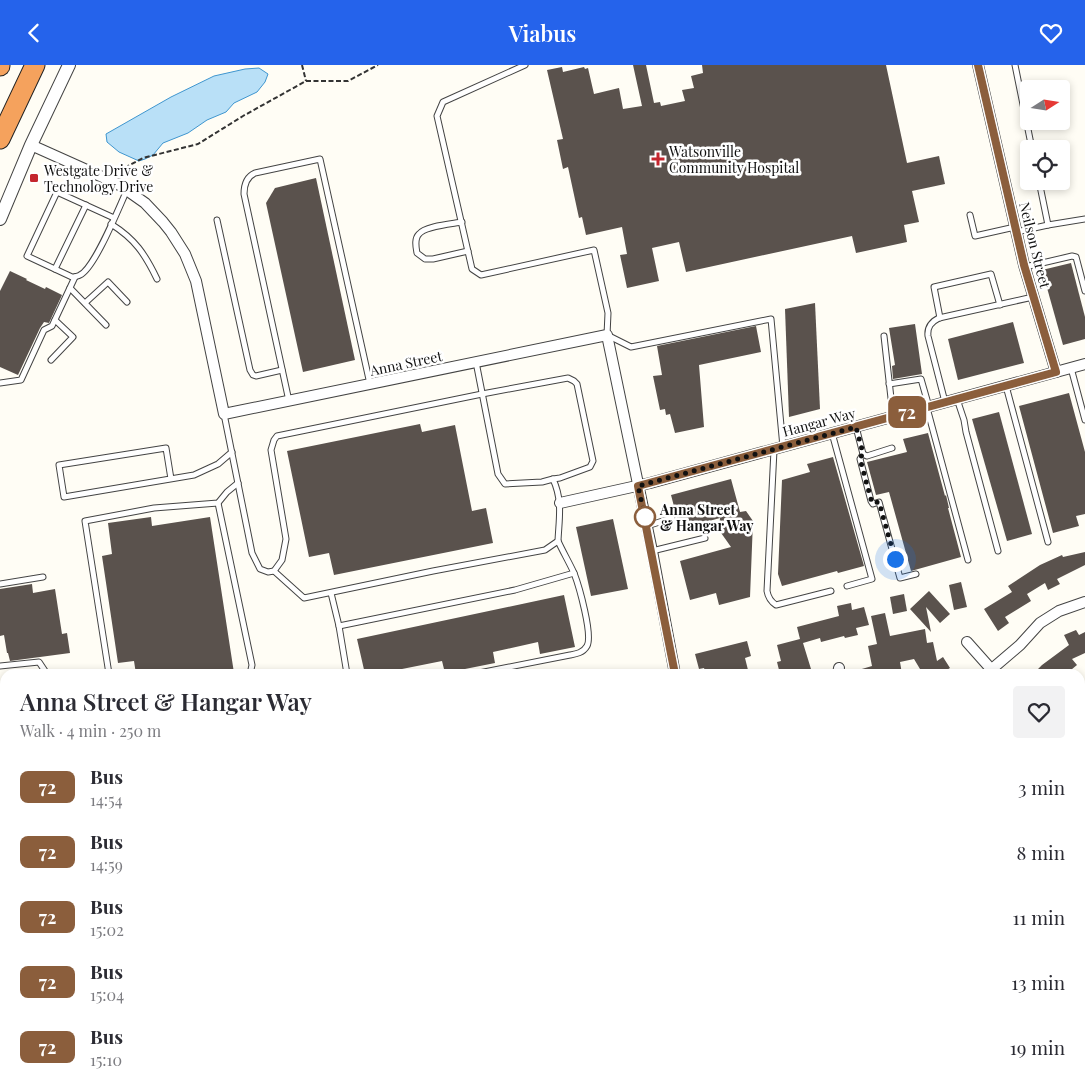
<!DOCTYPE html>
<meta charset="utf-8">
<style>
:root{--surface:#fff;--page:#f2f2f3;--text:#2b2b33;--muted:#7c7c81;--accent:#2563eb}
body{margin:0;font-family:"Playfair Display",serif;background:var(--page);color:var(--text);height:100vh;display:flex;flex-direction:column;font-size:19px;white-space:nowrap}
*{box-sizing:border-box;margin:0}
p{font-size:16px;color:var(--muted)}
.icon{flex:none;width:28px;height:28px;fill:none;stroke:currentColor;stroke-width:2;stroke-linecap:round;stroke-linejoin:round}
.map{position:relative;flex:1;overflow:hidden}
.drawer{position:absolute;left:0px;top:604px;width:1085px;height:421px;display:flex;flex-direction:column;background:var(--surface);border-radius:15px 15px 0 0;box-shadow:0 2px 8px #0003}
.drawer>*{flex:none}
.badge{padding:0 10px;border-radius:8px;font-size:18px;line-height:32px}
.needle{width:32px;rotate:78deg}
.tools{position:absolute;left:1020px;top:15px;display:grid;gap:10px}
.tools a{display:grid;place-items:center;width:50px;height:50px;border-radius:5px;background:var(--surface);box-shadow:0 2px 8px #0003;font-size:25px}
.you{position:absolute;width:25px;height:25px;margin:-12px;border:4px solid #fff;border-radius:50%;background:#1a73e8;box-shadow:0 0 0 8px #1a73e833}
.map>.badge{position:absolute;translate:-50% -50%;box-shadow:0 0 0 2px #fff}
.round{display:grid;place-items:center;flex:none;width:52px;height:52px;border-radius:5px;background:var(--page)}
.overview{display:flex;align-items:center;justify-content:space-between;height:85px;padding:0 20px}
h1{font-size:24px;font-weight:600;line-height:38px}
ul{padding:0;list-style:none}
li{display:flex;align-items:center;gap:15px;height:65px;padding:0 20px}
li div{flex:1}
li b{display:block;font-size:19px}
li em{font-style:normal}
li .badge{min-width:55px;font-weight:700;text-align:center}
header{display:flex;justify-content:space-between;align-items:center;height:65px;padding:0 20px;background:var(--accent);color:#fff;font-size:22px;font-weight:600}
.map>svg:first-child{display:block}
.water{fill:#b9e0f7;stroke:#3f96cf}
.building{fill:#5a524d}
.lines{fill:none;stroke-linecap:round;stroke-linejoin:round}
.service-casing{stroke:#444;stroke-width:7}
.minor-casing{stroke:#444;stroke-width:12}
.tertiary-casing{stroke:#444;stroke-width:14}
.motorway-casing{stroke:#222;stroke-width:21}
.path{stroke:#333;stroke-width:2;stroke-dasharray:5 2.5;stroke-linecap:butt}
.service{stroke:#fff;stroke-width:5}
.minor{stroke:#fff;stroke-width:10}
.tertiary{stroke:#fff;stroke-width:12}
.motorway{stroke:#f5a25d;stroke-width:19}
.line-casing{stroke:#fff;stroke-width:11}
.line{stroke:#8b5e3c;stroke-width:8}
.walk{stroke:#111;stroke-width:5;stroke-dasharray:0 9}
.poi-dot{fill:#c4262e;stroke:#fff;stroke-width:2}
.stop-dot{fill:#fff;stroke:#8b5e3c;stroke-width:2.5}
.labels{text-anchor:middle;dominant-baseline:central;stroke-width:5;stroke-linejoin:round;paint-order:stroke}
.poi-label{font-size:14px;fill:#111;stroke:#fff;text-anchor:start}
.street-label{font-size:14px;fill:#111;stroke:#fff}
.stop-label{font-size:14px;font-weight:bold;fill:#111;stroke:#fff;text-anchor:start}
</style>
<header><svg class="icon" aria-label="back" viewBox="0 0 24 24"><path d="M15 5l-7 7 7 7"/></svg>Viabus<svg class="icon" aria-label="heart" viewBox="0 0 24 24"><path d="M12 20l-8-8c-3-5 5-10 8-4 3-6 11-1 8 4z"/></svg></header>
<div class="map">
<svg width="1085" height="1024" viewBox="0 0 1085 1024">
<rect width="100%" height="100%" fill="#fffdf5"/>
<!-- water -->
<polygon class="water" points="259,3 268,9 265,17 257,27 234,38 226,47 207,55 188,68 163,78 153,90 145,94 139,96 119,87 107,77 106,69 171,32 214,11 245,4"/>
<!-- building -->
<g class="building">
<polygon points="633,0 646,0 654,38 660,37 661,41 685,36 682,25 694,23 691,11 703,8 702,0 886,0 907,98 939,91 945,119 912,126 919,157 904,160 907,177 856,188 852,171 686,207 679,177 652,183 659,216 627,223 620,190 627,189 622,162 586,170 582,152 579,153 568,102 563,104 557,75 563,74 547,5 562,2 563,7 584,2 585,4 588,3 594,29 619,23 623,44 642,41"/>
<polygon points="316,113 355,295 303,307 266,138 275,123"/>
<polygon points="1071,198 1085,252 1085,274 1063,280 1042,205"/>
<polygon points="10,206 27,214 26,215 45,224 46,222 62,230 49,258 44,257 40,263 18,310 0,302 0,226"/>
<polygon points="815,238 820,344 789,352 785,244"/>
<polygon points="1013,257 1024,298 958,315 948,274"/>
<polygon points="915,259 922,309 893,314 892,301 895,300 889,263"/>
<polygon points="756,261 761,287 699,300 704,362 675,368 670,349 666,350 665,344 660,345 653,311 662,310 657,281"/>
<polygon points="1069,328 1085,387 1085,449 1076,451 1079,461 1053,468 1019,341"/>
<polygon points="999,347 1032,469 1007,476 972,354"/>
<polygon points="420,359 422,367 455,360 472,446 486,443 493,478 334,510 329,488 309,492 287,386"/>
<polygon points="928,368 945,431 946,430 949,443 948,443 961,492 911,506 889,427 876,430 867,397 907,387 903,374"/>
<polygon points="833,392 864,501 838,508 837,506 782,521 778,509 782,415 810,407 807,399"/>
<polygon points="731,414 740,447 746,446 753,456 750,532 719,540 716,528 690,535 680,496 731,482 719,465 720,453 680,464 671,430"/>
<polygon points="151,452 152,461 210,452 234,608 136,609 134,596 118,598 102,491 112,489 108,458"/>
<polygon points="613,454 628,524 591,531 576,462"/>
<polygon points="1085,487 1085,500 1057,514 1060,519 1048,525 1045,518 1027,529 1031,536 1005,552 1009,558 998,566 984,544 1012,527 1008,521 1040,500 1062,490 1063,492"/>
<polygon points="961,517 967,542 954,545 949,520"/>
<polygon points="32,519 33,528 55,524 62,569 67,568 70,588 10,596 8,588 7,588 4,570 0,571 0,524"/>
<polygon points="929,526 950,549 940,558 926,542 931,567 910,544"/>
<polygon points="904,529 907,546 893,549 890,532"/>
<polygon points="564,530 575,582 540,589 538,577 493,587 495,598 445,608 442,596 397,605 398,609 365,609 357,574"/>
<polygon points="851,538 852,545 864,542 869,560 856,563 858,570 845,573 844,571 821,577 820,573 803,578 811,604 795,609 780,609 777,597 781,596 777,580 800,574 797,562 839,551 837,541"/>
<polygon points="885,548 890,571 925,564 927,578 933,577 937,596 943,592 950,603 940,609 923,609 914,594 900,597 902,609 855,609 855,606 872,601 868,581 877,579 871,551"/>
<polygon points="1076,565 1079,570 1085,567 1085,588 1072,594 1077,600 1066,609 1033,609 1042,600 1069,580 1064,570"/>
<polygon points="747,576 751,591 745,593 749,609 706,609 704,603 699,604 695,589"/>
</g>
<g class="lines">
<defs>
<g id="service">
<polyline points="525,0 443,37 437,51 472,204 481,210 594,185 608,248 607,270 631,282 771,254 783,382"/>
<polyline points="1015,0 1032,84"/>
<polyline points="1039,116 1048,160 1085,154"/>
<polyline points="970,150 975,171 1015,162"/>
<path d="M114 153 57 127 27 191 72 212C74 212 79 211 80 210 95 203 119 142 127 125"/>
<polyline points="217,155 250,305 253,310 256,311 282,305"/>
<path d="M462 157C451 159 425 161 419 169 414 174 416 182 417 188L425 194H433L468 186"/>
<path d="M111 159C135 174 145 189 157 214"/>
<polyline points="1016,167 1048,160"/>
<polyline points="1025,202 1072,191 1076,192 1085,226"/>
<polyline points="55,204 86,140"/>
<polyline points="70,223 106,260"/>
<polyline points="85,238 108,217 127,237"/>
<polyline points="940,253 934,222 991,209 1000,240"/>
<polyline points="884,271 893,351"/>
<polyline points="51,295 73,272 55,255"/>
<polyline points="1071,303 1085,355"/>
<polyline points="0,318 21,315 44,265 52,261 75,212"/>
<polyline points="889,319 921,314 929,342"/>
<polyline points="1006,321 1048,477"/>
<polyline points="957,334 964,355 966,367 998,486"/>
<path d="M289 336 244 129C244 120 246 112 255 108L320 94 370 319"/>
<path d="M945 337 928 271C927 262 931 257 939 253L1033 232"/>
<polyline points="927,343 968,495"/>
<polyline points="224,349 252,488 260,504 268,507 274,506 282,495 286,474 271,385 274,375 277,371 482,329 568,313 574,316 577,319 593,396 590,402 560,413 553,414"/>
<polyline points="856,362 863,389 867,391 892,383"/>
<polyline points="832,368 872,514 847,521"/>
<path d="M774 385 767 526C768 532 770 536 776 540L831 526"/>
<polyline points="863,389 860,394 871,436 873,439 879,437 900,513 916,509"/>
<polyline points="171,414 166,383 59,400 64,432 194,410 218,399 232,387"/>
<polyline points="218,438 252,600 250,609"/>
<polyline points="647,461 672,453"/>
<polyline points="652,486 705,473"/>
<path d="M274 506 304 533 433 506 545 485 558 476C559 453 563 436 553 414L542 417 505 419 498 409 476 297"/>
<polyline points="0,519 43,512"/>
<polyline points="331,528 339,561 347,609"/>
<polyline points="339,561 515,525 574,508"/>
<polyline points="0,601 39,597 47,609"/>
<polyline points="109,609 85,456 154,443 218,438 227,427 238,418"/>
<path d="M474 609 570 590C576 589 583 588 587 581 593 570 579 521 574 508 569 497 563 487 558 476"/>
<polyline points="0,640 5,642"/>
<polyline points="0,670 5,670"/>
<polyline points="0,719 5,720"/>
<polyline points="0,775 5,776"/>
<polyline points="0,820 5,821"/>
</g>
<g id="minor">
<polyline points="978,0 1024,200 1056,307"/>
<polyline points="31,80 118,119 145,138 163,157 171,167 185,189 196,216 224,349 607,270 652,486 675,609"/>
<polyline points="560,438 650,418 1085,299"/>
<polyline points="967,577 991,604"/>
<polyline points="838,609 839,603"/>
<polyline points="986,609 1020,580 1040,558 1059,546 1085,537"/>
<polyline points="1080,745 1085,744"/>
<polyline points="1080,989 1085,988"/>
<polyline points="726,1020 726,1024"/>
<polyline points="1031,1020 1031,1024"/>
<polyline points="907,1024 926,1020"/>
</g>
<g id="tertiary">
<polyline points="0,154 31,80 69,0"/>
<polyline points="1080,862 1085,861"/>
<polyline points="0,996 5,999"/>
<polyline points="47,1020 55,1024"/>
<polyline points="288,1024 307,1020"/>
</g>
<g id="motorway">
<polyline points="0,1 0,0"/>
<polyline points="0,74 35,0"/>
</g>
</defs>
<!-- service casing -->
<use href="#service" class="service-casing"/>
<!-- minor casing -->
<use href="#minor" class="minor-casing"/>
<!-- tertiary casing -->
<use href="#tertiary" class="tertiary-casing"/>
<!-- motorway casing -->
<use href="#motorway" class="motorway-casing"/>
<!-- path -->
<g class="path">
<polyline points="302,0 306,16"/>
<polyline points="123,111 128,101 143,93 198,79 243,51 306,16 348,16 378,0"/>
</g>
<!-- service -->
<use href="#service" class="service"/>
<!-- minor -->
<use href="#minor" class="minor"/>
<!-- tertiary -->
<use href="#tertiary" class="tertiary"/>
<!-- motorway -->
<use href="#motorway" class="motorway"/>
</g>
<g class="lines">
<defs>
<polyline id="line" points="675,609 638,421 1056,307 1024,200 978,0"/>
</defs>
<!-- line casing -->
<use href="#line" class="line-casing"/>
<!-- line -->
<use href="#line" class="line"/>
<!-- walk -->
<polyline class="walk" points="645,452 638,421 856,362 863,388 860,394 872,438 879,437 895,494"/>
</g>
<!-- markers -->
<g class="poi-dot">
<path d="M655.5 86.5h5v5h5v5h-5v5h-5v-5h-5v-5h5z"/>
<rect x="29" y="108" width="10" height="10" rx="2.5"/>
</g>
<circle class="stop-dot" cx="645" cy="452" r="10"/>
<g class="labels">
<!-- poi labels -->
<g class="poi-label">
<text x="669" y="86">Watsonville<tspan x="669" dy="16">Community Hospital</tspan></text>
<text x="44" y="105">Westgate Drive &amp;<tspan x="44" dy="16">Technology Drive</tspan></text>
</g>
<!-- street labels -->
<g class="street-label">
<text transform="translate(1035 180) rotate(76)">Neilson Street</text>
<text transform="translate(406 298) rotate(-12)">Anna Street</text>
<text transform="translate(819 357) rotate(-15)">Hangar Way</text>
</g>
<!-- stop labels -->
<g class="stop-label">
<text x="660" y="444">Anna Street<tspan x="660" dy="16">&amp; Hangar Way</tspan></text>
</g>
</g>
</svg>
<div class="tools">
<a><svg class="needle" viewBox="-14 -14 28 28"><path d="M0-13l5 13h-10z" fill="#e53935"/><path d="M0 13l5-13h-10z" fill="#7c7c81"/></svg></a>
<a><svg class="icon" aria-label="locate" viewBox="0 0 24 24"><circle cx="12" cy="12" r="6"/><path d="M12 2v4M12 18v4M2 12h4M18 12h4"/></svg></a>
</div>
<div class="you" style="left:895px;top:494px"></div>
<b class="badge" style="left:907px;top:347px;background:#8b5e3c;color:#fff">72</b>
<section class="drawer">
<div class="overview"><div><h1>Anna Street &amp; Hangar Way</h1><p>Walk · 4 min · 250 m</p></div><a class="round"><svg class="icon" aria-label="heart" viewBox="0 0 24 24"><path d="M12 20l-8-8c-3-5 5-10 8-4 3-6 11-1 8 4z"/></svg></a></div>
<ul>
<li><span class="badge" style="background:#8b5e3c;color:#fff">72</span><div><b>Bus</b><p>14:54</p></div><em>3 min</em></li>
<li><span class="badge" style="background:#8b5e3c;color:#fff">72</span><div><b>Bus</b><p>14:59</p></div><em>8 min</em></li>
<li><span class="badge" style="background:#8b5e3c;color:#fff">72</span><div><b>Bus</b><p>15:02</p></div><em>11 min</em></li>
<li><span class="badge" style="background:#8b5e3c;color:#fff">72</span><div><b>Bus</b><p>15:04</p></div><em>13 min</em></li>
<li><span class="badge" style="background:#8b5e3c;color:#fff">72</span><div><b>Bus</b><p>15:10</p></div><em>19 min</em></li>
</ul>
</section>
</div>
